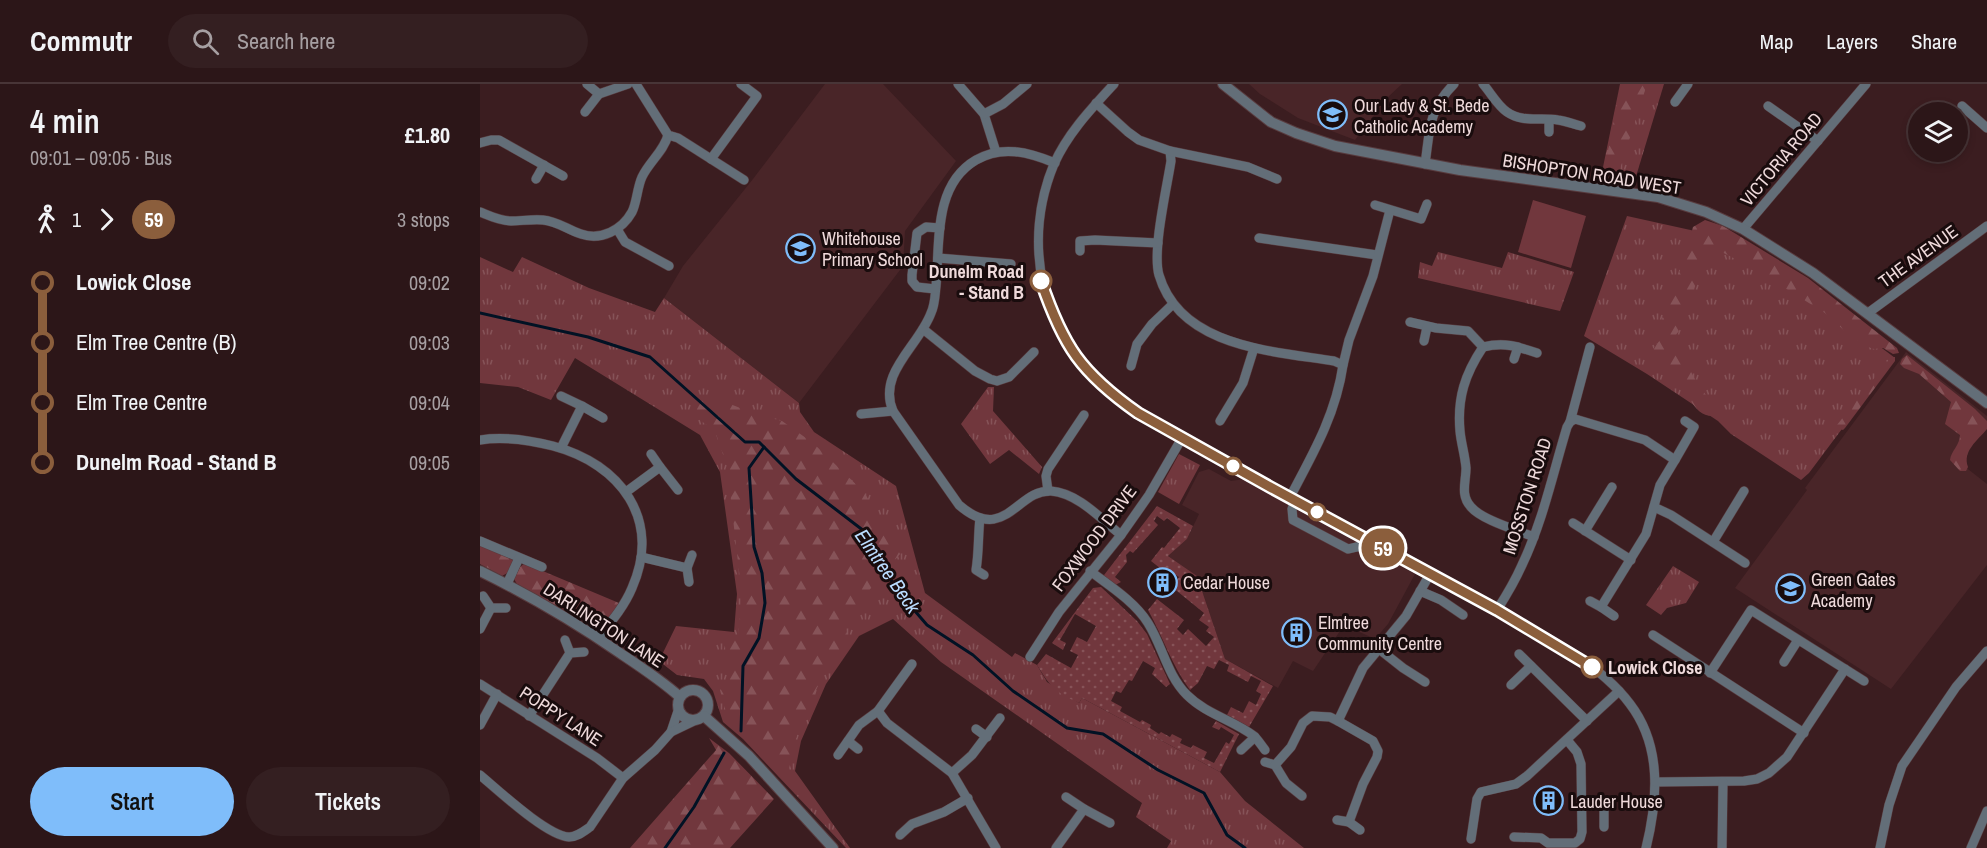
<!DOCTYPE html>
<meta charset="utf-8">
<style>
:root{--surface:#2c1618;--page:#341f21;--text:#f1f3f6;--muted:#a69fa2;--line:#483537;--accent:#7fbdfa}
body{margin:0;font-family:"Archivo Narrow",sans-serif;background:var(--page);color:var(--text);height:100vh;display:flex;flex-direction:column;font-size:22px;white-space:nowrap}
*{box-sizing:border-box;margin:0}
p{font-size:20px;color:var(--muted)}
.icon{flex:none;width:33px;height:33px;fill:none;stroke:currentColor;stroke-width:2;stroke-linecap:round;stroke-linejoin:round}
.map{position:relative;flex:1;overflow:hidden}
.side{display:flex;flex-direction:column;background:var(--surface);width:480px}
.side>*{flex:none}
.badge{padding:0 12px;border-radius:20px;font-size:21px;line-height:39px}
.buttons{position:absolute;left:1428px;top:18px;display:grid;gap:12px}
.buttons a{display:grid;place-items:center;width:60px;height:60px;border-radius:50%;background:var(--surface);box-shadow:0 3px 9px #0003,0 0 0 2px var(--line);font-size:30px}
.map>.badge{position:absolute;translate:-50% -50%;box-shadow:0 0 0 3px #fff}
.legs{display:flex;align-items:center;gap:9px;height:66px;padding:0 30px;font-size:20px}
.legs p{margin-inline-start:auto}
.summary{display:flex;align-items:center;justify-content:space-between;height:102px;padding:0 30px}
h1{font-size:33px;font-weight:600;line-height:45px}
.button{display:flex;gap:12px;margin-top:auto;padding:12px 30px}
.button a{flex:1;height:69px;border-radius:36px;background:var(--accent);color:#111;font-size:24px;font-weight:600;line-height:69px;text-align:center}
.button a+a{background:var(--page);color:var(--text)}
ul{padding:0 30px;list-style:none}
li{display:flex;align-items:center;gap:21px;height:60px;font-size:22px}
li i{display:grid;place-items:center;width:9px;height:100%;margin:0 8px;background:currentColor}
li i::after{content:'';width:15px;height:15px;margin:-8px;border:4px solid;border-radius:50%;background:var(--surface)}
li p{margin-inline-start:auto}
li:first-child i{background:linear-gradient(#0000 50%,currentColor 0)}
li:last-child i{background:linear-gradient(currentColor 50%,#0000 0)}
header{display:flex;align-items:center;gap:36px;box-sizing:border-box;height:84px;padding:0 30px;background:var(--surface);border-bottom:2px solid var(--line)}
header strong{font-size:28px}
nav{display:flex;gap:33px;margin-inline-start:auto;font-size:21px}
.search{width:420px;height:54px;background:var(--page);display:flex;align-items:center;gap:15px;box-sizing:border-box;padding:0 21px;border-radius:33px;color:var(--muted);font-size:22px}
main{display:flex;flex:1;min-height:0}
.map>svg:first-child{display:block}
.built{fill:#492528}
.grass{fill:url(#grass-tufts)}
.forest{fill:url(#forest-firs)}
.garden{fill:url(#garden-dots)}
.pitch{fill:#71373d}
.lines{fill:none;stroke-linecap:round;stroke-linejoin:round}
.stream{stroke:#011224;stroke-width:3}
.minor-casing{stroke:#583b3e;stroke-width:10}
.tertiary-casing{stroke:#583b3e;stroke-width:12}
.minor{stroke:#636e78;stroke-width:9}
.tertiary{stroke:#636e78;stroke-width:10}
.line-1-casing{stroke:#fff;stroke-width:14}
.line-1{stroke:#8b5e3c;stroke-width:9}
.stop-1-dot{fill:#fff;stroke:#8b5e3c;stroke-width:3}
.labels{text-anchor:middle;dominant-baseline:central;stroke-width:6;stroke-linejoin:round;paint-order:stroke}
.poi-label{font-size:18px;fill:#efdadb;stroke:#190c0d;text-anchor:start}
.street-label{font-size:18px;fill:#efdadb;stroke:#190c0d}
.stop-label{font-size:18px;font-weight:bold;fill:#efdadb;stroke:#190c0d;text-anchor:end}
.water-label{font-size:20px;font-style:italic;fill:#badcfe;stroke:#190c0d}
</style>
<header>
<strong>Commutr</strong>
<div class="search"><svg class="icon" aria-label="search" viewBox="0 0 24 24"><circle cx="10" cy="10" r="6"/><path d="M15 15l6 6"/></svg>Search here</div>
<nav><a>Map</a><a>Layers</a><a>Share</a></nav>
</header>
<main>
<section class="side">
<div class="summary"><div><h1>4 min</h1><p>09:01 – 09:05 · Bus</p></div><b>£1.80</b></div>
<div class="legs"><svg class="icon" aria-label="walk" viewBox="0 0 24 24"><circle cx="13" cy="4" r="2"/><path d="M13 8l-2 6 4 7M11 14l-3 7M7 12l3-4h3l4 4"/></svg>1<svg class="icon" aria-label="forward" viewBox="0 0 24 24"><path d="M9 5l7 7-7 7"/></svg><b class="badge" style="background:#8b5e3c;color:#fff">59</b><p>3 stops</p></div>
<ul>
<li><i style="color:#8b5e3c"></i><b>Lowick Close</b><p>09:02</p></li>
<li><i style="color:#8b5e3c"></i><span>Elm Tree Centre (B)</span><p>09:03</p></li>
<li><i style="color:#8b5e3c"></i><span>Elm Tree Centre</span><p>09:04</p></li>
<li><i style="color:#8b5e3c"></i><b>Dunelm Road - Stand B</b><p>09:05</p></li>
</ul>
<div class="button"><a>Start</a><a>Tickets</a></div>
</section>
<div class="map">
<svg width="1507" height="764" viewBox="0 0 1507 764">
<defs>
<pattern id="grass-tufts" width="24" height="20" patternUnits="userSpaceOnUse" patternTransform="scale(1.5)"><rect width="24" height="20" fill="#71373d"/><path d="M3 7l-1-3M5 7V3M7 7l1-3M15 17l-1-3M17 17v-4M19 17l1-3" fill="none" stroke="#865358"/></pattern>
<pattern id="forest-firs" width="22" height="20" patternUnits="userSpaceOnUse" patternTransform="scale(1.5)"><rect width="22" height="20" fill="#71373d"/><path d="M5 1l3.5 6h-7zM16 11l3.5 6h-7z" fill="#865358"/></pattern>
<pattern id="garden-dots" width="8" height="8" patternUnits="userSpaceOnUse" patternTransform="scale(1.5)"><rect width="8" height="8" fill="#71373d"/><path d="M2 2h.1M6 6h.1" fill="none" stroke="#865358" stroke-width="1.8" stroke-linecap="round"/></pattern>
</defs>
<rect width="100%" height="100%" fill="#3b1d20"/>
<!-- built -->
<g class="built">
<polygon points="345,0 403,0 476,77 425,147 423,182 319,319 184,214 203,182 273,95"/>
<polygon points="769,0 922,0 908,13 875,56 818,34 780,10"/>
<polygon points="1426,268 1507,332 1507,342 1479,378 1507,400 1507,481 1411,605 1255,504 1327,406 1325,404"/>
<polygon points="729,385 751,397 764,395 935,490 908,540 895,555 864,541 833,587 813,577 798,604 745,575 717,492 688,472 707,455 719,430 702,421 719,388"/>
</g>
<!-- grass -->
<g class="grass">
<polygon points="1140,0 1184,0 1154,99 1121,93"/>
<polygon points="1147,132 1233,151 1311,195 1415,274 1329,389 1321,396 1251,350 1238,337 1167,290 1104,252"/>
<polygon points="958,168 1022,184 1028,168 1094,188 1080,227 938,194 940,178 952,182"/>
<polygon points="0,173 33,188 42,173 109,204 175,228 184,214 319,319 320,328 334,348 416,402 445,509 532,573 535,569 557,581 567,598 599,619 602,614 740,688 765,717 824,764 687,764 691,757 656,733 662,719 461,578 413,535 379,552 346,600 321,657 315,687 370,764 366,764 263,655 243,638 233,607 224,595 197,591 179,577 196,542 254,548 257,510 240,388 220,351 95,274 71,316 38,303 0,299"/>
<polygon points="508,303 514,303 513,327 562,383 559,390 529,366 510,380 481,340"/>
<polygon points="699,370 720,381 699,420 678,408"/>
<polygon points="1193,482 1219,498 1206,519 1187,524 1181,531 1166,521"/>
</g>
<!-- forest -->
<g class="forest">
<polygon points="1141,0 1167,0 1138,91 1124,87"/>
<polygon points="1225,136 1243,142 1328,194 1417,264 1419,269 1413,270 1403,264 1394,265 1385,262 1368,250 1345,229 1271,183 1232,163 1228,166 1199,247 1193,254 1182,252 1178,248 1179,243 1205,173 1213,143"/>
<path d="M1180 256 1197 262 1217 299 1237 326 1235 332C1211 334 1208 303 1194 289 1188 281 1176 282 1170 274V269Z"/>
<path d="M1427 271 1495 325 1507 337V345C1498 356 1482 367 1488 383L1486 387H1480L1470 376C1471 367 1480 361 1480 351L1465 340 1471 318 1439 290 1424 284 1420 280 1422 275Z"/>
<polygon points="1411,273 1415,273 1415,277 1365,344 1363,346 1357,344 1357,341"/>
<polygon points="227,311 273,329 302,337 333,359 384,408 420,470 363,537 369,557 343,591 319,643 307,693 248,635 240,606 249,597 244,554 258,552 262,513 247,382 235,347 209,328"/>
<polygon points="0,461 32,474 34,478 29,488 22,492 0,480"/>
<path d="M45 479 58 485 139 519C132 530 124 547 109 541L37 500 34 495 40 483Z"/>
<polygon points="229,654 249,669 294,715 250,764 150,764 236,666"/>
</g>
<!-- garden -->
<g class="garden">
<path d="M677 422 713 442 707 455 688 472 717 492 745 575 793 602 769 643 747 631 751 623 763 629 769 617 776 621 781 610 776 607 781 597 771 592 768 598 747 587 749 581 739 576 734 585 727 582 718 599 710 606C692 582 683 553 668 526L677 515 704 536 697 545 703 551 708 545 726 562 734 553 726 547 729 543 719 536 724 529 692 503 699 493 693 489 690 492 671 477 682 463 684 464 700 444 687 434 684 437 677 432 674 437 678 441 653 469 650 467 646 471 647 478 635 493 641 498 631 503 621 495Z"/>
<path d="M621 503 657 537 667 550 690 600 686 603 672 590 675 584 663 577 652 597 649 596 641 609 636 607 631 617 642 623 640 627 660 638 662 636 671 641 670 644 679 650 681 648 690 653 692 650 702 655 700 659 711 664 713 661 727 668 724 674 734 679 746 658 749 660 754 651 741 643 739 646 732 643 736 637 759 650 740 688 602 614 599 619C574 607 572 605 557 581L566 570 591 584 598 571 590 567 597 553 607 558 616 542 595 530 580 556 586 559 583 566 572 559 613 504Z"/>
</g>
<!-- pitch -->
<polygon class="pitch" points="1053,116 1106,132 1091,184 1038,168"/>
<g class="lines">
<!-- stream -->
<g class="stream">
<polyline points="0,229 108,253 170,273 265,358 279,358 316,395 384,447 416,505 447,541 493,571 533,607 587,644 623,650 678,686 724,709 747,751 765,764"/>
<polyline points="261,647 263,582 279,554 285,519 282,489 274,463 269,384 284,363"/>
<polyline points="185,764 214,723 244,669"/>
</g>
<defs>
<g id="minor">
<polyline points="107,0 119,10 148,0"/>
<polyline points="156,0 188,51 198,54 264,96"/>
<polyline points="478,0 504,30 516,68"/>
<path d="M634 0C611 25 588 49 574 80 542 157 560 249 625 304 651 326 681 342 710 358 745 378 781 398 817 417 883 452 948 490 1013 525 1059 549 1119 578 1150 620 1182 662 1178 715 1166 764"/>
<path d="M1003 0C1011 9 1017 21 1027 28 1043 39 1060 33 1078 36 1086 37 1093 40 1101 42"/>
<polyline points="1195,18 1208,0"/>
<path d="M616 19 648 48 659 56 690 67 691 77C687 103 672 167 679 191 700 263 792 267 854 277L863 281C856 330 833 370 810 413"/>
<polyline points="1288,22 1338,57"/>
<polyline points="1482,22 1507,44"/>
<polyline points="105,28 119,10"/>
<polyline points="504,30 523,20 547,0"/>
<polyline points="1069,36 1069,48"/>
<polyline points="0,59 11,56 19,56 83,92"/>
<polyline points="690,67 768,83 797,95"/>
<polyline points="231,75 277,12 261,0"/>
<path d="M575 79C548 68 522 61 496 76 453 101 460 159 456 202 455 211 455 221 451 229 439 262 397 289 413 327L479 421C525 461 537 405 571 407 598 409 621 435 641 451"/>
<path d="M945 80C950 46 948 26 974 0"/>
<polyline points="56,95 64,81"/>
<polyline points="895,121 941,135 947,120"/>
<path d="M0 128C10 132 20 137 31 137 41 137 52 135 63 136 77 137 88 146 101 150 121 157 142 146 152 128 157 118 157 104 162 93 169 78 184 67 188 51"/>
<polyline points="137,145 145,158 189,182"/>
<polyline points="1263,145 1386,0"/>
<polyline points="779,154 897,171"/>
<polyline points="600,167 600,157 615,156 678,159"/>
<polyline points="458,174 531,180"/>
<polyline points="455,205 437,203 432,197 432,191 437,149 446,143 460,144"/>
<polyline points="1388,229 1507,142"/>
<path d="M930 238 956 244 988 247 1003 263C1024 258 1036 262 1057 269"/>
<polyline points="443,245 495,287 510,295 517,297 529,293 554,268"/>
<polyline points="944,257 947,243"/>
<path d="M1003 263C985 290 977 314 980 347 981 359 985 371 986 384 986 398 980 411 991 423 1002 436 1037 446 1054 453"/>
<polyline points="1034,275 1038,263"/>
<polyline points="863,281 869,256 893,192 910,126"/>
<polyline points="651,282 657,260 672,240 693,220"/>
<polyline points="81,312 102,322"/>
<polyline points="381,330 413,327"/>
<polyline points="740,337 763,299 774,264"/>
<polyline points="1090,338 1110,263"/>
<path d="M0 356C24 352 49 356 73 362 141 380 182 436 152 504 144 523 131 538 118 554"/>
<polyline points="81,364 102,322 123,334"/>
<polyline points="171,370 180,383"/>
<polyline points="1195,376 1214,343 1205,337"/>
<polyline points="568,407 566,392 568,385 604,331"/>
<polyline points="146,408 180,383 198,406"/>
<polyline points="815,416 812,425 813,436 868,465 881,462 886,454"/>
<polyline points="1174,423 1191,431 1265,479"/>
<path d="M500 434C498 451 499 468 496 486L504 491"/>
<polyline points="1093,439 1151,476"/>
<polyline points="1105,447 1132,403"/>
<polyline points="0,457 62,483"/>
<polyline points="1233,458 1264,407"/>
<polyline points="161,473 207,484 209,498"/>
<polyline points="207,484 212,471"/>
<path d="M610 487C630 502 655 518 668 539 683 563 687 591 707 611 726 630 753 636 774 652 778 656 782 662 785 666"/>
<polyline points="27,500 39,474"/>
<polyline points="940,507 961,516 983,531"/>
<polyline points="3,512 11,524 26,524"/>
<polyline points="1110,517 1121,523"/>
<path d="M1017 526C1026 512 1035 497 1042 481 1063 437 1073 389 1087 343L1090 338 1095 335 1165 356 1195 376 1180 401 1166 450 1121 523 1134 532"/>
<polyline points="0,545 11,524"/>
<polyline points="1173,551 1324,649"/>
<polyline points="85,556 90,569"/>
<polyline points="899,565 923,584 945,598"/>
<polyline points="1039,570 1107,637"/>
<polyline points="550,573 579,528 641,451 669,411 702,354"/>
<polyline points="1304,578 1318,556"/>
<polyline points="1230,589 1271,526 1384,597"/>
<polyline points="0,600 117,674 143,694"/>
<polyline points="1031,601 1051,582"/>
<polyline points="398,627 432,580"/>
<polyline points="49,632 90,569 104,568"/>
<polyline points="858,637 883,584 926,532 950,490"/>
<polyline points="0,641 17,610"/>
<polyline points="496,645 507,653"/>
<polyline points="191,648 198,627"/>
<polyline points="368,657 378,665"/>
<polyline points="761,666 775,653"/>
<polyline points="358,671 379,641 398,627 407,639 472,689 516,764"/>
<polyline points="785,678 795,681 806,699 822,712"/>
<polyline points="795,681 811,663 823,639 832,632 850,633 858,637 893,657 898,667 897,673 883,700 869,738 857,736"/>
<polyline points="472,689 492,671 520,634"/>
<path d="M0 691C18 706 67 752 89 753 97 753 103 748 110 743L143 694 175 666 191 648 214 637"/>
<polyline points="1176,698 1264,697 1277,695 1289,689 1307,673 1365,585"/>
<polyline points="586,713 604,725 630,739"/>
<polyline points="1102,719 1124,719 1124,743"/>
<polyline points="869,738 880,746"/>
<polyline points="420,751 432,740 464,728 488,714"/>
<polyline points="1034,753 1061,754 1068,759 1095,759 1100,755 1102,748 1101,680 1097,668 1087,656"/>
<polyline points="991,755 997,715 1001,708 1036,700 1047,692 1139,607"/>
<polyline points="576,764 604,725"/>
<polyline points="1242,764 1243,698"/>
<polyline points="1400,764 1409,721 1422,682 1476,603 1507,567"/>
<polyline points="1491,764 1507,727"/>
</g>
<g id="tertiary">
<polyline points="743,0 791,38 816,49 855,62 980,86 1178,113 1226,128 1263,145 1333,189 1507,319"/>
<path d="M0 487C49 511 95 538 140 569 161 583 181 596 200 613"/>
<circle cx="213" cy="621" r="15"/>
<polyline points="224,632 269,672 353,764"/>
</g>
</defs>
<!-- minor casing -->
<use href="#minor" class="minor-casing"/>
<!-- tertiary casing -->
<use href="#tertiary" class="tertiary-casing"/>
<!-- minor -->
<use href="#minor" class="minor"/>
<!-- tertiary -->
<use href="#tertiary" class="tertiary"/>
</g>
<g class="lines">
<defs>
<path id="line-1" d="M561 197C583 262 601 289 658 329L790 403 1017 526 1112 583"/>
</defs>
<!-- line-1 casing -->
<use href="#line-1" class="line-1-casing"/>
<!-- line-1 -->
<use href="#line-1" class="line-1"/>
</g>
<!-- icons -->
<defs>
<symbol id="school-ring" viewBox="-11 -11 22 22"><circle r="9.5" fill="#190c0d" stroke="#7fbdfa" stroke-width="1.5"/><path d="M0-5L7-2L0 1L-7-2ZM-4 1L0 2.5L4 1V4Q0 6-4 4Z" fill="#7fbdfa"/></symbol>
<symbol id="building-ring" viewBox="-11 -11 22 22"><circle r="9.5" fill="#190c0d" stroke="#7fbdfa" stroke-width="1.5"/><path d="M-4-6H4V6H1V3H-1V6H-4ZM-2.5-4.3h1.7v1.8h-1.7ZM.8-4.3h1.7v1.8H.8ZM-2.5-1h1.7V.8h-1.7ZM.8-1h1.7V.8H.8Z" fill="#7fbdfa"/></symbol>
</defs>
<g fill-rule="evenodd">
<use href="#school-ring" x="836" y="14" width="33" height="33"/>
<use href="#school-ring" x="304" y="148" width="33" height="33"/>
<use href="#building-ring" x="666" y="482" width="33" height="33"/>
<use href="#school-ring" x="1294" y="488" width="33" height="33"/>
<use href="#building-ring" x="800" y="532" width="33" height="33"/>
<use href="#building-ring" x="1052" y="700" width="33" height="33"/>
</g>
<!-- markers -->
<g class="stop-1-dot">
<circle cx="561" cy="197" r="10"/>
<circle cx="753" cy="382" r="8"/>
<circle cx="837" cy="428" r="8"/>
<circle cx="1112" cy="583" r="10"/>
</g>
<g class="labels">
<!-- poi labels -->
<g class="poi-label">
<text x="874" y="21">Our Lady &amp; St. Bede<tspan x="874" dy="21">Catholic Academy</tspan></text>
<text x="342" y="154">Whitehouse<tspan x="342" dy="21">Primary School</tspan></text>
<text x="1331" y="495">Green Gates<tspan x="1331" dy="21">Academy</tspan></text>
<text x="703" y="498">Cedar House</text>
<text x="838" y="538">Elmtree<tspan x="838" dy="21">Community Centre</tspan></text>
<text x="1090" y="717">Lauder House</text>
</g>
<!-- street labels -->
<g class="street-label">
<text transform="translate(1301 75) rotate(-50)">VICTORIA ROAD</text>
<text transform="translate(1112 90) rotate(9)">BISHOPTON ROAD WEST</text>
<text transform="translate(1438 172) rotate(-36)">THE AVENUE</text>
<text transform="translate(1047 412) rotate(-72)">MOSSTON ROAD</text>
<text transform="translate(614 454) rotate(-53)">FOXWOOD DRIVE</text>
<text transform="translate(124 541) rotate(33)">DARLINGTON LANE</text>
<text transform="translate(81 632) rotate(33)">POPPY LANE</text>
</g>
<!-- stop labels -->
<g class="stop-label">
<text x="544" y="187">Dunelm Road<tspan x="544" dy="21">- Stand B</tspan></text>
<text x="1128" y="583" text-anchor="start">Lowick Close</text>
</g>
<!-- water labels -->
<g class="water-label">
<text transform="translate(408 487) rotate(55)">Elmtree Beck</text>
</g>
</g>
</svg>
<div class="buttons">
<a><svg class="icon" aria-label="layers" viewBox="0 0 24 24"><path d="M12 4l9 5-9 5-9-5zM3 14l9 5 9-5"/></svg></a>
</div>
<b class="badge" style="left:903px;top:464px;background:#8b5e3c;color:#fff">59</b>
</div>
</main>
